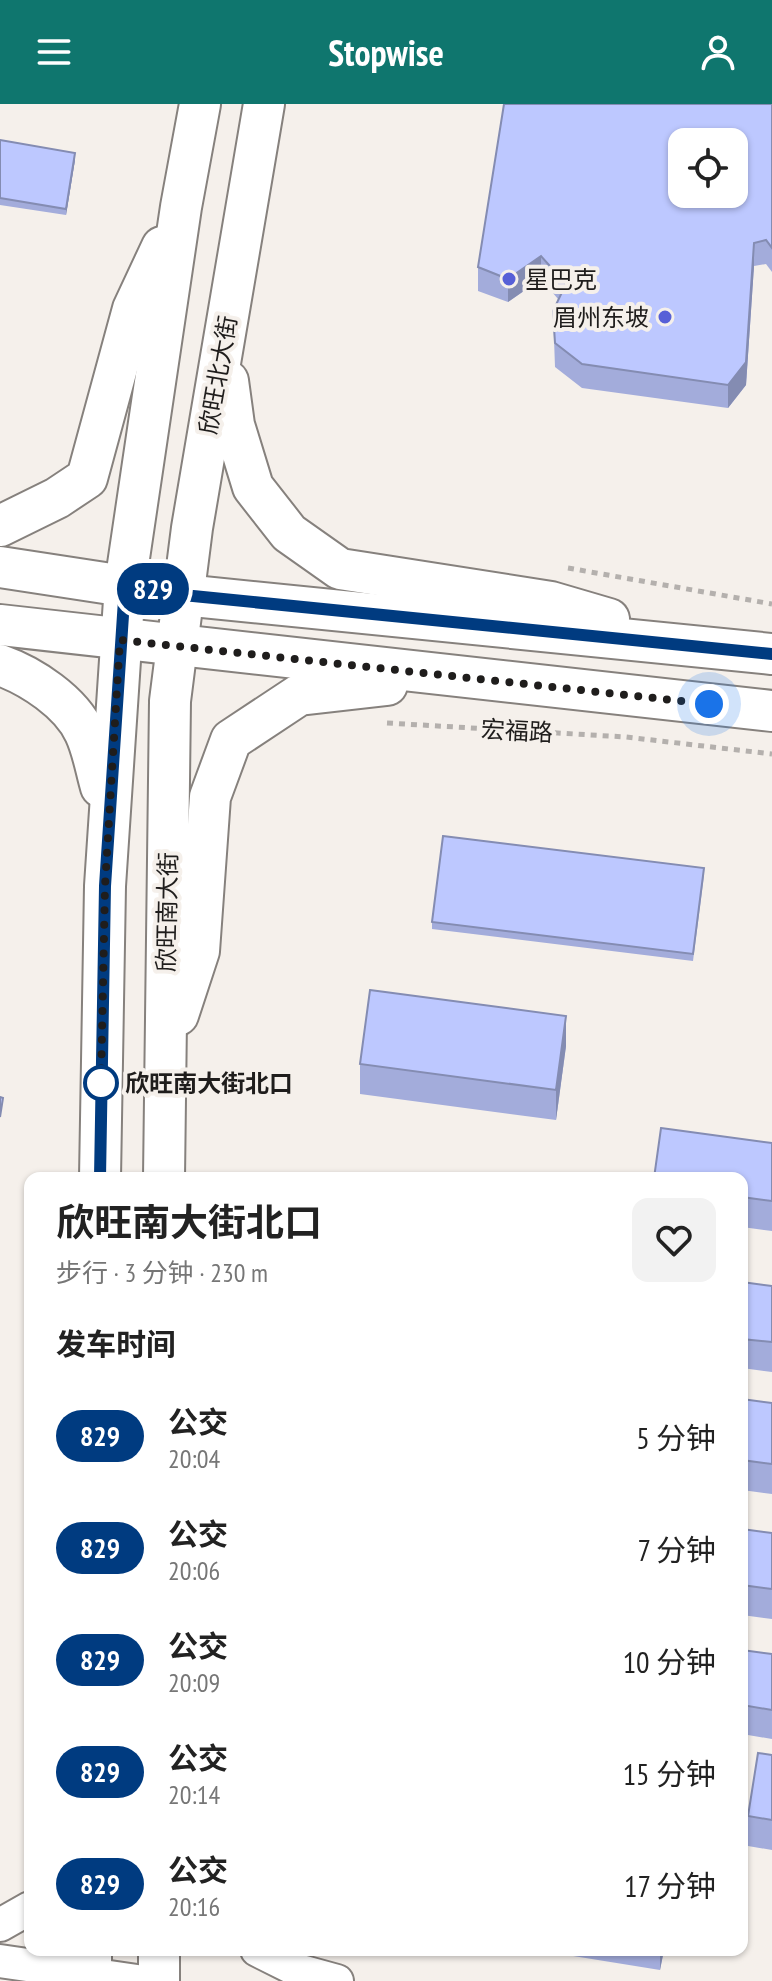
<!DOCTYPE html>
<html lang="zh">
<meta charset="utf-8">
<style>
:root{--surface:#fff;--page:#f2f2f2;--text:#222;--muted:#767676;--accent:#0f766e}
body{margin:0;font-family:"PT Sans Narrow","Noto Sans SC",sans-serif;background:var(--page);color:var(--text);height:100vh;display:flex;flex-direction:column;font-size:30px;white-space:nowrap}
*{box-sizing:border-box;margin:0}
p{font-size:26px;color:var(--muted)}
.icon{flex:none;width:44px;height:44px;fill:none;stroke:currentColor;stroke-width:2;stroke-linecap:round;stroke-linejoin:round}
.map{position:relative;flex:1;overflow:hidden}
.sheet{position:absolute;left:24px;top:1068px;width:724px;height:784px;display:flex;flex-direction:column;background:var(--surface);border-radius:16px;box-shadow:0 2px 6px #0004}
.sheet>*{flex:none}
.badge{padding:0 16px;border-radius:26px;font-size:28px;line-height:52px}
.fabs{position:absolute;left:668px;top:24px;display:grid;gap:16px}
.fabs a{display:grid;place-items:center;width:80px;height:80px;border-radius:16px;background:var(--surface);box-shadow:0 2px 6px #0004;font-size:40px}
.you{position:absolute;width:40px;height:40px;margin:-20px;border:6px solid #fff;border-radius:50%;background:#1a73e8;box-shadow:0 0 0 12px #1a73e833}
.map>.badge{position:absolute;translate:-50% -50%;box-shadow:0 0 0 4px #fff}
h2{padding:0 32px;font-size:30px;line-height:72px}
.round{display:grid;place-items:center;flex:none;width:84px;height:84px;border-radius:16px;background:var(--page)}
.overview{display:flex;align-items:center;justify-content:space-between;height:136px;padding:0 32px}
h1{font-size:38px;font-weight:700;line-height:60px}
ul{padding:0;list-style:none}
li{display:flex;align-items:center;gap:24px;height:112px;padding:0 32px}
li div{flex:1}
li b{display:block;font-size:30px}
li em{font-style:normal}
li .badge{min-width:88px;font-weight:700;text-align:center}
header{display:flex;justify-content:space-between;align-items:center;height:104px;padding:0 32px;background:var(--accent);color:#fff;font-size:36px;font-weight:700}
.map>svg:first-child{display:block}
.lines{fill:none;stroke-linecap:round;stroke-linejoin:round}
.minor-casing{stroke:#86817d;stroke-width:36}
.major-casing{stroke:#86817d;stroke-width:44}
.path{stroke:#b4b0ad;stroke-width:5;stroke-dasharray:6 6;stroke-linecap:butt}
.minor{stroke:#fff;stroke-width:32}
.major{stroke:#fff;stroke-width:40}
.wall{fill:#a3acdb}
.shaded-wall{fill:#848cb2}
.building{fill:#bdc8ff;stroke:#848cb2;stroke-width:2;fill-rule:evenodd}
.line-casing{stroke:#fff;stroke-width:18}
.line{stroke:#003b80;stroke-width:12}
.walk{stroke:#1f1d1c;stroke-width:8;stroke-dasharray:0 14.4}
.poi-dot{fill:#5760d7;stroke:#f5f0eb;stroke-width:3}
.stop-dot{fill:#fff;stroke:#003b80;stroke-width:4}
.labels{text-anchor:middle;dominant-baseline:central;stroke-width:8;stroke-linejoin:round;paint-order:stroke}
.poi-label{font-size:24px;fill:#1f1d1c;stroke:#f5f0eb;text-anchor:start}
.street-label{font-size:24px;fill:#1f1d1c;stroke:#f5f0eb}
.stop-label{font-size:24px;font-weight:bold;fill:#1f1d1c;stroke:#f5f0eb;text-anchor:start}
</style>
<header><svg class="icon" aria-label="menu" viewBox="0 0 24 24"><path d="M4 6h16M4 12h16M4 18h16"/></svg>Stopwise<svg class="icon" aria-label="person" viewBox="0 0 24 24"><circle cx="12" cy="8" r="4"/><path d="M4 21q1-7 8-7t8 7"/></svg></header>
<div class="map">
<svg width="772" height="1877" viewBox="0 0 772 1877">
<rect width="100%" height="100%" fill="#f5f0eb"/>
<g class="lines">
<defs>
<g id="minor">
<polyline points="0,1821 30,1804"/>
<polyline points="257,1846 297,1866 337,1877"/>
<polyline points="0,1857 137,1877"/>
</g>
<g id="major">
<polyline points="228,277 234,321 253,383 289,429 340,465 551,498 609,515"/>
<polyline points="0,422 57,394 87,374 133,205 162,143"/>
<polyline points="0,463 183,491 772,550"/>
<polyline points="0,521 772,607"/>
<path d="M0 561C31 572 71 598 85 629 93 646 96 666 101 683"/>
<polyline points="178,911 199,847 210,693 231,636 299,591 387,581"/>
<polyline points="100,1074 105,782 125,481 181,103 200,0"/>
<polyline points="164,1074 170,597 192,424 264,0"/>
<polyline points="91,1877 91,1846"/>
<polyline points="159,1877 159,1846"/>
</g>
</defs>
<!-- minor casing -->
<use href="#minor" class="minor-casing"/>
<!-- major casing -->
<use href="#major" class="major-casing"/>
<!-- path -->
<g class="path">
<polyline points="568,464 772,500"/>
<polyline points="387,619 626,633 772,650"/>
</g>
<!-- minor -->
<use href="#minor" class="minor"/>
<!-- major -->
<use href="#major" class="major"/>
</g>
<!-- wall -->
<g class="wall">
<polygon points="772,0 772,168 766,160 754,162 746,281 728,304 582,284 555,263 553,207 558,195 541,175 508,198 478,187 478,163"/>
<polygon points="0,36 75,56 66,111 0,101"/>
<polygon points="704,771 693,857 432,825 432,818"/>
<polygon points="566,942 556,1016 360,990 360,960"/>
<polygon points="772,1039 772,1127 742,1123 742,1074"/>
<polygon points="742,1178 772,1182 772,1268 742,1264"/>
<polygon points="742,1295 772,1299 772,1390 742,1386"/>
<polygon points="742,1425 772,1429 772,1515 742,1511"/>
<polygon points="742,1546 772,1550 772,1635 742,1630"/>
<polygon points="772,1651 772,1746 748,1742 748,1712"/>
<polygon points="536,1846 664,1846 660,1866"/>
</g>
<!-- shaded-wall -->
<g class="shaded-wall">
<polygon points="75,49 75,56 66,111 66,105"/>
<polygon points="754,139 754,162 746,281 728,304 728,281"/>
<polygon points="541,152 541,175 508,198 508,175"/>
<polygon points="566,912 566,942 556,1016 556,986"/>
<polygon points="660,1846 664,1846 660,1866"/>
</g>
<!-- building -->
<g class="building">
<path d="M504 0H772V144L766 136 754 139 746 258 728 281 582 260 555 239 553 207 566 180 541 152 508 175 478 163ZM682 38H734V90H682Z"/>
<polygon points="0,36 75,49 66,105 0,94"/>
<polygon points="443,732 704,764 693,850 432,818"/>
<polygon points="370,886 566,912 556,986 360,960"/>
<polygon points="0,993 3,994 0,1013"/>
<polygon points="661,1024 772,1039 772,1097 742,1093 742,1074 654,1074"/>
<polygon points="359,1071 377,1074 359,1074"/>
<polygon points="742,1178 772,1182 772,1238 742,1235"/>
<polygon points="742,1295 772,1299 772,1360 742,1356"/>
<polygon points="742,1425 772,1429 772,1485 742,1481"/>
<polygon points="742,1546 772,1550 772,1606 742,1601"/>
<polygon points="758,1649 772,1651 772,1716 748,1712"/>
</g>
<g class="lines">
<defs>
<polyline id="line" points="100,1074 105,782 125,481 183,491 772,550"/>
</defs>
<!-- line casing -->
<use href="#line" class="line-casing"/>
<!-- line -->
<use href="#line" class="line"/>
<!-- walk -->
<polyline class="walk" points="101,979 105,782 120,536 709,600"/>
</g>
<!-- markers -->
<g class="poi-dot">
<circle cx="509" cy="175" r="8"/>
<circle cx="665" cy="213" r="8"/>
</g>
<circle class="stop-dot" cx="101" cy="979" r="16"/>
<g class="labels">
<!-- poi labels -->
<g class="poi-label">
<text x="525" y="175">星巴克</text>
<text x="649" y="213" text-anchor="end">眉州东坡</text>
</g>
<!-- street labels -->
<g class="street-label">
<text transform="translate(218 271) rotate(-80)">欣旺北大街</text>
<text transform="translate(517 627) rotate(3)">宏福路</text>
<text transform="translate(167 808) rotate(-89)">欣旺南大街</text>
</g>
<!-- stop labels -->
<g class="stop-label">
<text x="125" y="979">欣旺南大街北口</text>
</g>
</g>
</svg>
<div class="fabs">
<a><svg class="icon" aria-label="locate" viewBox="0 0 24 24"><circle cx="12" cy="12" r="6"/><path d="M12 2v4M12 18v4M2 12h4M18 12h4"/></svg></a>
</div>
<div class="you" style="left:709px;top:600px"></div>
<b class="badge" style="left:153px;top:485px;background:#003b80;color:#fff">829</b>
<section class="sheet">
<div class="overview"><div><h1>欣旺南大街北口</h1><p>步行 · 3 分钟 · 230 m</p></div><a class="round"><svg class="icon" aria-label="heart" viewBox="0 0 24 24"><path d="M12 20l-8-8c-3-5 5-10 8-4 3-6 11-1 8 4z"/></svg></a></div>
<h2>发车时间</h2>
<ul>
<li><span class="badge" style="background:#003b80;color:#fff">829</span><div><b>公交</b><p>20:04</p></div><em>5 分钟</em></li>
<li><span class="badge" style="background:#003b80;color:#fff">829</span><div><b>公交</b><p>20:06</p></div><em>7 分钟</em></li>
<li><span class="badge" style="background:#003b80;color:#fff">829</span><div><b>公交</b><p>20:09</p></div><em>10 分钟</em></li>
<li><span class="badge" style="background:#003b80;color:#fff">829</span><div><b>公交</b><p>20:14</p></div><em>15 分钟</em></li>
<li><span class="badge" style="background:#003b80;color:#fff">829</span><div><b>公交</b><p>20:16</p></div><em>17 分钟</em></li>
</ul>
</section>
</div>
